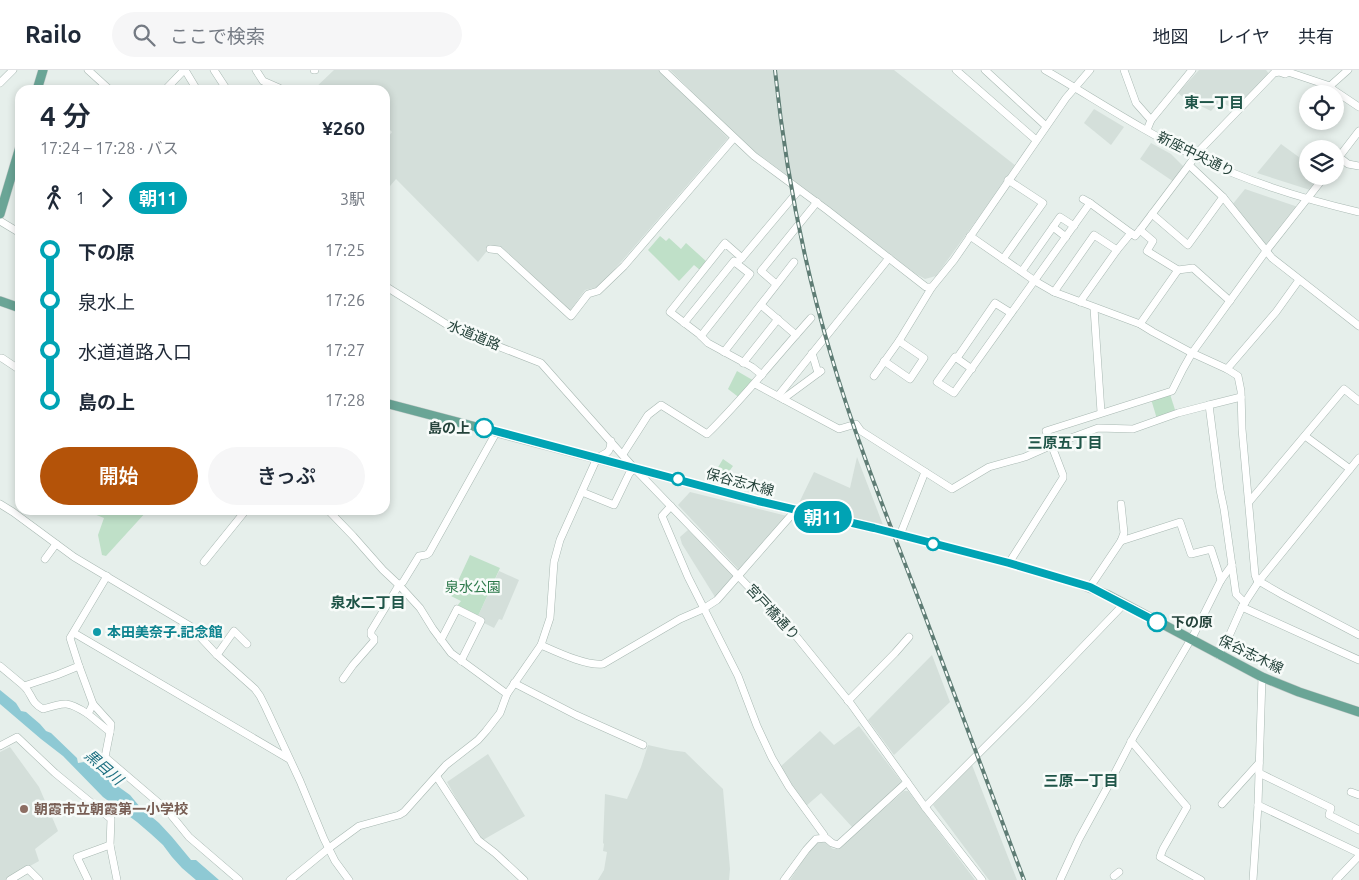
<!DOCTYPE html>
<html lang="ja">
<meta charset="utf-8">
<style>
:root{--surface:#fff;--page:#f6f6f7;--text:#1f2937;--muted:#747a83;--line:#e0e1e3;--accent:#b45309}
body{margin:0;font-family:Ubuntu,"Noto Sans JP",sans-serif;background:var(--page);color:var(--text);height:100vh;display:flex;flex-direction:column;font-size:19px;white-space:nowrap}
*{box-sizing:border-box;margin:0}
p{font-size:16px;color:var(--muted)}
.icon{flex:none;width:28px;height:28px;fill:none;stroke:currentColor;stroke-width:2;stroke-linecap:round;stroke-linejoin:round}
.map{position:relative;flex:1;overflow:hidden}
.panel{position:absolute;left:15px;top:15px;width:375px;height:430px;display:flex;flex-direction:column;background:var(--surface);border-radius:15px;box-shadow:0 2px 8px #0003}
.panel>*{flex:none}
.badge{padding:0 10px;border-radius:16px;font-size:18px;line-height:32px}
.controls{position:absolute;left:1299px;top:15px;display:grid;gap:10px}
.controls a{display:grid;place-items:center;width:45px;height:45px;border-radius:50%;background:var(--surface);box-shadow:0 2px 8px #0003;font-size:25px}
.map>.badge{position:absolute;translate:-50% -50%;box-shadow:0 0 0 2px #fff}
.legs{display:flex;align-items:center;gap:8px;height:55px;padding:0 25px;font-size:16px}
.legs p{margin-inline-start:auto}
.overview{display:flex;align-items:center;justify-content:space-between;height:85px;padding:0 25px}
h1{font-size:28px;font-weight:600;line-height:38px}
.primary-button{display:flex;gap:10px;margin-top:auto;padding:10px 25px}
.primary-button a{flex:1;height:58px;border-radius:30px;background:var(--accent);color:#fff;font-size:20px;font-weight:600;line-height:58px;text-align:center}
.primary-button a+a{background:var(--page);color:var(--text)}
ul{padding:0 25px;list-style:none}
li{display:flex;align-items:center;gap:18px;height:50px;font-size:19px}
li i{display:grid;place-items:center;width:8px;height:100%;margin:0 6px;background:currentColor}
li i::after{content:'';width:12px;height:12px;margin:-6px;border:4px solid;border-radius:50%;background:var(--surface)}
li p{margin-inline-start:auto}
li:first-child i{background:linear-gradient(#0000 50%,currentColor 0)}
li:last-child i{background:linear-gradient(currentColor 50%,#0000 0)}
header{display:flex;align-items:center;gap:30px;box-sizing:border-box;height:70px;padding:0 25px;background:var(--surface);border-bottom:1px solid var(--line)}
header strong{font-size:24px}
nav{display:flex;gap:28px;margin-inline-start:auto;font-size:18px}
.search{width:350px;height:45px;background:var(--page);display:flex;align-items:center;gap:12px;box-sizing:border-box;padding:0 18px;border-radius:28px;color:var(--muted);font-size:19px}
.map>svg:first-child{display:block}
.built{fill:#d4dfda}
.green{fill:#bfe0c8}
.water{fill:#8ec9d4}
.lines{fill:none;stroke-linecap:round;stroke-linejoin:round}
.minor-casing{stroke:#a8b8b2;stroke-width:8}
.major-casing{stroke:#c2cac8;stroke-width:10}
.minor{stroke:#fff;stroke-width:7}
.major{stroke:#6aa596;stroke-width:9}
.rail-casing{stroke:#5f7d75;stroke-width:4}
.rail{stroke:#f7fbf9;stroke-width:2;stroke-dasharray:5.5;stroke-linecap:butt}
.line-1-casing{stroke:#fff;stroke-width:11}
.line-1{stroke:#00a3b4;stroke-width:8}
.stop-1-dot{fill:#fff;stroke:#00a3b4;stroke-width:2.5}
.culture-dot{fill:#0f9aa8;stroke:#f7fbf9;stroke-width:2}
.education-dot{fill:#8d6e63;stroke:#f7fbf9;stroke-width:2}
.labels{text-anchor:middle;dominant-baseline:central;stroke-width:5;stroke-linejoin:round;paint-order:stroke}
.street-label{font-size:14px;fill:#24423a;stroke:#f7fbf9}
.stop-label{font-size:14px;font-weight:bold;fill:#24423a;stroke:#f7fbf9;text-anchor:end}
.park-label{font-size:14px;fill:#2d7a4b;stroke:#f7fbf9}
.culture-label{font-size:14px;font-weight:bold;fill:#0d838f;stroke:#f7fbf9;text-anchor:start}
.education-label{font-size:14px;font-weight:bold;fill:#785e54;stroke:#f7fbf9;text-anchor:start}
.neighbourhood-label{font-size:15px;font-weight:bold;fill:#1f5548;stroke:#f7fbf9}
.water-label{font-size:15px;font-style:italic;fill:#1c6f80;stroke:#f7fbf9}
</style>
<header>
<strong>Railo</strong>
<div class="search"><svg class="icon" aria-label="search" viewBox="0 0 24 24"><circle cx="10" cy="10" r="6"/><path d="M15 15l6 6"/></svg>ここで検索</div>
<nav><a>地図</a><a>レイヤ</a><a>共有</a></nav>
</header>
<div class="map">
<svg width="1359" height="810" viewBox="0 0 1359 810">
<rect width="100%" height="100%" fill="#e6efeb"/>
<!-- built -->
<g class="built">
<polygon points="334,0 661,0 728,68 622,191 598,217 585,220 570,241 502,177 491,176 478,192 396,109 385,122 385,71 392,62 385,55 385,20 313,20"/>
<polygon points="670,0 894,0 1016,96 936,206 925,209 916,204 752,81"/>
<polygon points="1199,0 1266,0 1269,4 1235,40 1220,31 1211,41 1184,28 1178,23"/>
<polygon points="1094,39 1124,57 1111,75 1084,53"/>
<polygon points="1151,73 1171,84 1183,96 1184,99 1174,112 1140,89"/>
<polygon points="1281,74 1307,93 1308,106 1321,106 1310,120 1257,103"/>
<polygon points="1245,119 1298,137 1268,175 1266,176 1249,154 1232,135"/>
<polygon points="857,387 883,455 798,435 814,402 850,418"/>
<polygon points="690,422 787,446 740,501 678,435"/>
<polygon points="688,460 735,507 715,527 682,474 680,467"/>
<polygon points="499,501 519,510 502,550 499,549 494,558 484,553 485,550 478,546"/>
<polygon points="932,585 950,632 894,685 868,650"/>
<polygon points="859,656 901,711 900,715 853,758 821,723 806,736 780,697 820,661 834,675"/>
<polygon points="648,675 670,680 685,682 723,719 730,799 729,810 598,810 604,800 607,782 603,781 604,774 603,773 605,724 627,729 641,697"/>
<polygon points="10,677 39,717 58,761 35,779 39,791 5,810 0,810 0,682"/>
<polygon points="488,684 525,746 483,770 476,764 447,712"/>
<polygon points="972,695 1017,810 989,810 933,735"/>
<polygon points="904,721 908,721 975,810 790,810 809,781 817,773 820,771 825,772 833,779 838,779"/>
</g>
<!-- green -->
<g class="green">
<polygon points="660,166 666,171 669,168 681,179 686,173 707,192 700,200 694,195 679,211 648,180"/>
<polygon points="737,301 756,312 741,329 728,319"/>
<polygon points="1170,324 1176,343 1157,349 1151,329"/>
<polygon points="723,389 733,396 725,407 724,413 711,409"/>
<polygon points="94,440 146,440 147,441 106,486 102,485 98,465 104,448 94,444"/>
<polygon points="470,485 500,498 478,546 457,536 461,531 451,526"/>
</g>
<!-- water -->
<polygon class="water" points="0,620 16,633 21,641 26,642 40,654 46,661 51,663 77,688 78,693 84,692 130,725 140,737 159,753 172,767 191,790 196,790 219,810 196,810 182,798 172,787 163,775 151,764 137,752 103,727 63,686 41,669 0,634"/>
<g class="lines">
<defs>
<g id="minor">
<polyline points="88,0 110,20"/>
<polyline points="185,0 197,20"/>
<polyline points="214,0 227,20"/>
<polyline points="256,0 263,11 279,18 281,20"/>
<polyline points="314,0 315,0"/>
<polyline points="663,0 754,86 827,140 926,217 932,217 954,190 1066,28 1090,0"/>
<polyline points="956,0 1036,70"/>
<polyline points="985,0 1046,56"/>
<path d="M1045 0C1095 29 1144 62 1197 87 1248 112 1303 129 1359 142"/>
<polyline points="1124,0 1136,33 1151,50 1147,60"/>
<polyline points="1348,0 1330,16 1288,2 1285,4 1279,2 1274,3 1199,81 1189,95 1223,127 1272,188 1359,256"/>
<polyline points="0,13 13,0"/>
<polyline points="1330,16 1332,19 1359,37"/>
<polyline points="165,20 184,0"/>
<polyline points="1151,50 1192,0"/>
<polyline points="1339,87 1359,61"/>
<polyline points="1335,93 1339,87 1348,94 1359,96"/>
<polyline points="1083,129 1090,133"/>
<polyline points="1152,144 1188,175 1223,127"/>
<polyline points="0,151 20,163"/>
<polyline points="1053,157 1060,147 1074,156"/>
<polyline points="1140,160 1153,171 1147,181 1178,200 1140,254"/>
<polyline points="970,166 1035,211 1054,222 1140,254 1153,262 1192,283 1227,299 1238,306 1241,321 1242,359 1255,505 1257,510 1283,525 1359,565"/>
<polyline points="490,179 499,180 571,246 588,224 598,221 624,196 734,68"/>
<polyline points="742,188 725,173 670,242 699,264 708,273 752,297 762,305"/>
<polyline points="1003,189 1043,133 1008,110"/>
<polyline points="1178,200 1193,198 1230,231"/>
<polyline points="1022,201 1053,157 1066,167"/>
<polyline points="776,214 761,201 817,132"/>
<polyline points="385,216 454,259 541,293 634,398 796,566 851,634 925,737 982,810"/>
<polyline points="1054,222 1094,165 1117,180"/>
<polyline points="1080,232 1117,180 1131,163 1135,166 1140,160 1189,95"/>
<polyline points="1094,238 1101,342"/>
<polyline points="684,253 734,191 736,193 742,188 799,120"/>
<polyline points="796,265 811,248"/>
<polyline points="701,266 750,204 736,193"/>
<polyline points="724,282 794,192"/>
<polyline points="812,283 818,303"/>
<polyline points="0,288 2,288 20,300"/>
<polyline points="957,288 995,233 1011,243"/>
<polyline points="884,291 910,309 924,288 899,271"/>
<polyline points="743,293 778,249"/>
<polyline points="972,299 955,287 937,312 954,323 1090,133 1131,163"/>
<polyline points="1227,299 1276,242 1299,210"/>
<polyline points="874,306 899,271 932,217"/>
<polyline points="755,314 839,359 856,354 861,361 952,419 989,397 1025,387 1052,375 1098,358 1133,359 1178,343 1209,335 1220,420 1224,439 1236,524 1245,533"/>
<polyline points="778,326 889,188"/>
<polyline points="783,329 821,301"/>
<polyline points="1209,335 1241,327"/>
<polyline points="1305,366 1350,399"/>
<path d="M623 384 648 345 661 335 707 364C739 333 767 298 796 265L761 235"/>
<polyline points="582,422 614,435 629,404 634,398"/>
<polyline points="1249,432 1344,319 1359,331"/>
<polyline points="0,434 13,442 74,487 190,556 217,585 255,619 260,626 266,638 300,711 324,769 335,791 349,810"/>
<polyline points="671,436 662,446 688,507 738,606 757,656 772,688 789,717 824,765 824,768"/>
<polyline points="328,440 353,466 383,500 399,515 420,538 433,559 451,583 507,624"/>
<polyline points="900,465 925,402"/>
<polyline points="1121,471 1180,452 1191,484 1211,479 1221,510"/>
<polyline points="45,489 56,474"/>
<polyline points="204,492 246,440"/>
<polyline points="1009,493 1063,408 1063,405 1046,361 1172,321 1183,299 1192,283 1266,181 1325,106"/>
<polyline points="107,506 70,568 79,596 93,634 88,644 110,662 105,687 167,740 189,767 239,810"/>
<polyline points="1090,517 1121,471 1124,463 1121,434"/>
<polyline points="1242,537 1359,590"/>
<polyline points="74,563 289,689"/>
<polyline points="441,570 457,539 481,551 461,591"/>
<path d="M541 575C557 582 586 596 603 594L680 549 703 539 717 530 795 441"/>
<polyline points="217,585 234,561 247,574"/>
<polyline points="1218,585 1230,564 1242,537 1259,511 1359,388"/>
<polyline points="0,596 24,616 57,605 79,596"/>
<polyline points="343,609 353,595 374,571 374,568 371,565 371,561 399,515 403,512 419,486 426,485 429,483 497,361"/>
<polyline points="514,613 576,645 643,675"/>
<path d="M24 616C33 625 30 632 43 639 65 632 68 631 88 644"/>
<polyline points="848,631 895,583 909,567"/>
<polyline points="93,634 111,654 110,662"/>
<polyline points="1131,671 1187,737 1163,779 1160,787 1201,810"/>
<polyline points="0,676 17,667 55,703 111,749 110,775 117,810"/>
<polyline points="1259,703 1331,738 1329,745 1359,760"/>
<polyline points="437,707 478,770 495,783 524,810"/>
<polyline points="1351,722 1359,725"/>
<polyline points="1222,734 1259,693"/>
<polyline points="1258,735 1359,783"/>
<polyline points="925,737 1029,633 1124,534"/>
<polyline points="1114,806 1119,802"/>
<polyline points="10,810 28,799 39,810"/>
<polyline points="88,810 77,787 110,775"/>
<path d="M290 810 329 778 355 759 359 756 399 745 404 742 446 695 478 670 486 661 500 643 507 624 541 575 550 548 554 492 560 470 597 388C607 382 610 384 611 371"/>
<polyline points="784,810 806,780 816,769 826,768 832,773 838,775 907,712"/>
<polyline points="1060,810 1079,769 1107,718 1134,666 1194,564 1221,510 1232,495"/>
<polyline points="1253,810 1258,735 1262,607"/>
<polyline points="1336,810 1359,786"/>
</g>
<g id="major">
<polyline points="37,20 43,0"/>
<polyline points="0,144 20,77"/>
<polyline points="0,231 20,238"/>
<polyline points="385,333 758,431 874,458 1009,493 1077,513 1108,525 1262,607 1299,622 1359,642"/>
</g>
</defs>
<!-- minor casing -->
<use href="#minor" class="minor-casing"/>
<!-- major casing -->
<use href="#major" class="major-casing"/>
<!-- minor -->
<use href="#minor" class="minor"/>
<!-- major -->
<use href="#major" class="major"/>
<defs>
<path id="rail" d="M775 0C785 96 803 192 831 285 856 371 890 454 922 538 956 629 990 719 1024 810"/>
</defs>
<!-- rail casing -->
<use href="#rail" class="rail-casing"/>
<!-- rail -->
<use href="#rail" class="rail"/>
</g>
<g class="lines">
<defs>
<polyline id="line-1" points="484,358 758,431 874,458 1009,493 1090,517 1157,552"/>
</defs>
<!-- line-1 casing -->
<use href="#line-1" class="line-1-casing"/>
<!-- line-1 -->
<use href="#line-1" class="line-1"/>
</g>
<!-- markers -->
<g class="stop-1-dot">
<circle cx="484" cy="358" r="9"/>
<circle cx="678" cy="409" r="6"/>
<circle cx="933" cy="474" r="6"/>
<circle cx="1157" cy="552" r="9"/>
</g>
<circle class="culture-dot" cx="97" cy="562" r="5"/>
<circle class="education-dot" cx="24" cy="739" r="5"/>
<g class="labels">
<!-- street labels -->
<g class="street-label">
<text transform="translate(1196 84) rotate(26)">新座中央通り</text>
<text transform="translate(474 265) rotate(23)">水道道路</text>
<text transform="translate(740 412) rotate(15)">保谷志木線</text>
<text transform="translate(773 542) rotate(47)">宮戸橋通り</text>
<text transform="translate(1251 584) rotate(26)">保谷志木線</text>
</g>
<!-- stop labels -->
<g class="stop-label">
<text x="470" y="358">島の上</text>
<text x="1171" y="552" text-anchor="start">下の原</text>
</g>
<!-- park labels -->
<g class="park-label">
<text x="473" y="517">泉水公園</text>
</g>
<!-- culture labels -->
<g class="culture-label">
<text x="107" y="562">本田美奈子.記念館</text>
</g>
<!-- education labels -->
<g class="education-label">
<text x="34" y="739">朝霞市立朝霞第一小学校</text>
</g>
<!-- neighbourhood labels -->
<g class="neighbourhood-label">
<text x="1214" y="32">東一丁目</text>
<text x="1065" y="372">三原五丁目</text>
<text x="368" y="532">泉水二丁目</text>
<text x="1081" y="710">三原一丁目</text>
</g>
<!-- water labels -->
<g class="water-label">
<text transform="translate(104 697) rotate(41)">黒目川</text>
</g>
</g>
</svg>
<div class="controls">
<a><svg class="icon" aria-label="locate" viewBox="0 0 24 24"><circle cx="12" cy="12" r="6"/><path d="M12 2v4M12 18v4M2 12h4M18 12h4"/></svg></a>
<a><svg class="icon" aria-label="layers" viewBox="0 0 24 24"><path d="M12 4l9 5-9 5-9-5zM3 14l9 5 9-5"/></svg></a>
</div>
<b class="badge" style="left:823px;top:447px;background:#00a3b4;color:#fff">朝11</b>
<section class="panel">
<div class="overview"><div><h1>4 分</h1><p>17:24 – 17:28 · バス</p></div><b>¥260</b></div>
<div class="legs"><svg class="icon" aria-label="walk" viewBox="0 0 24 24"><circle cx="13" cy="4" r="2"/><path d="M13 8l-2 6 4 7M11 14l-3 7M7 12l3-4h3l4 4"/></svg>1<svg class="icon" aria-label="forward" viewBox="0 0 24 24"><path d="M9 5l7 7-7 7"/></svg><b class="badge" style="background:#00a3b4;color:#fff">朝11</b><p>3駅</p></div>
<ul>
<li><i style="color:#00a3b4"></i><b>下の原</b><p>17:25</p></li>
<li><i style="color:#00a3b4"></i><span>泉水上</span><p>17:26</p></li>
<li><i style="color:#00a3b4"></i><span>水道道路入口</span><p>17:27</p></li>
<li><i style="color:#00a3b4"></i><b>島の上</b><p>17:28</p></li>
</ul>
<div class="primary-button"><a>開始</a><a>きっぷ</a></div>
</section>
</div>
